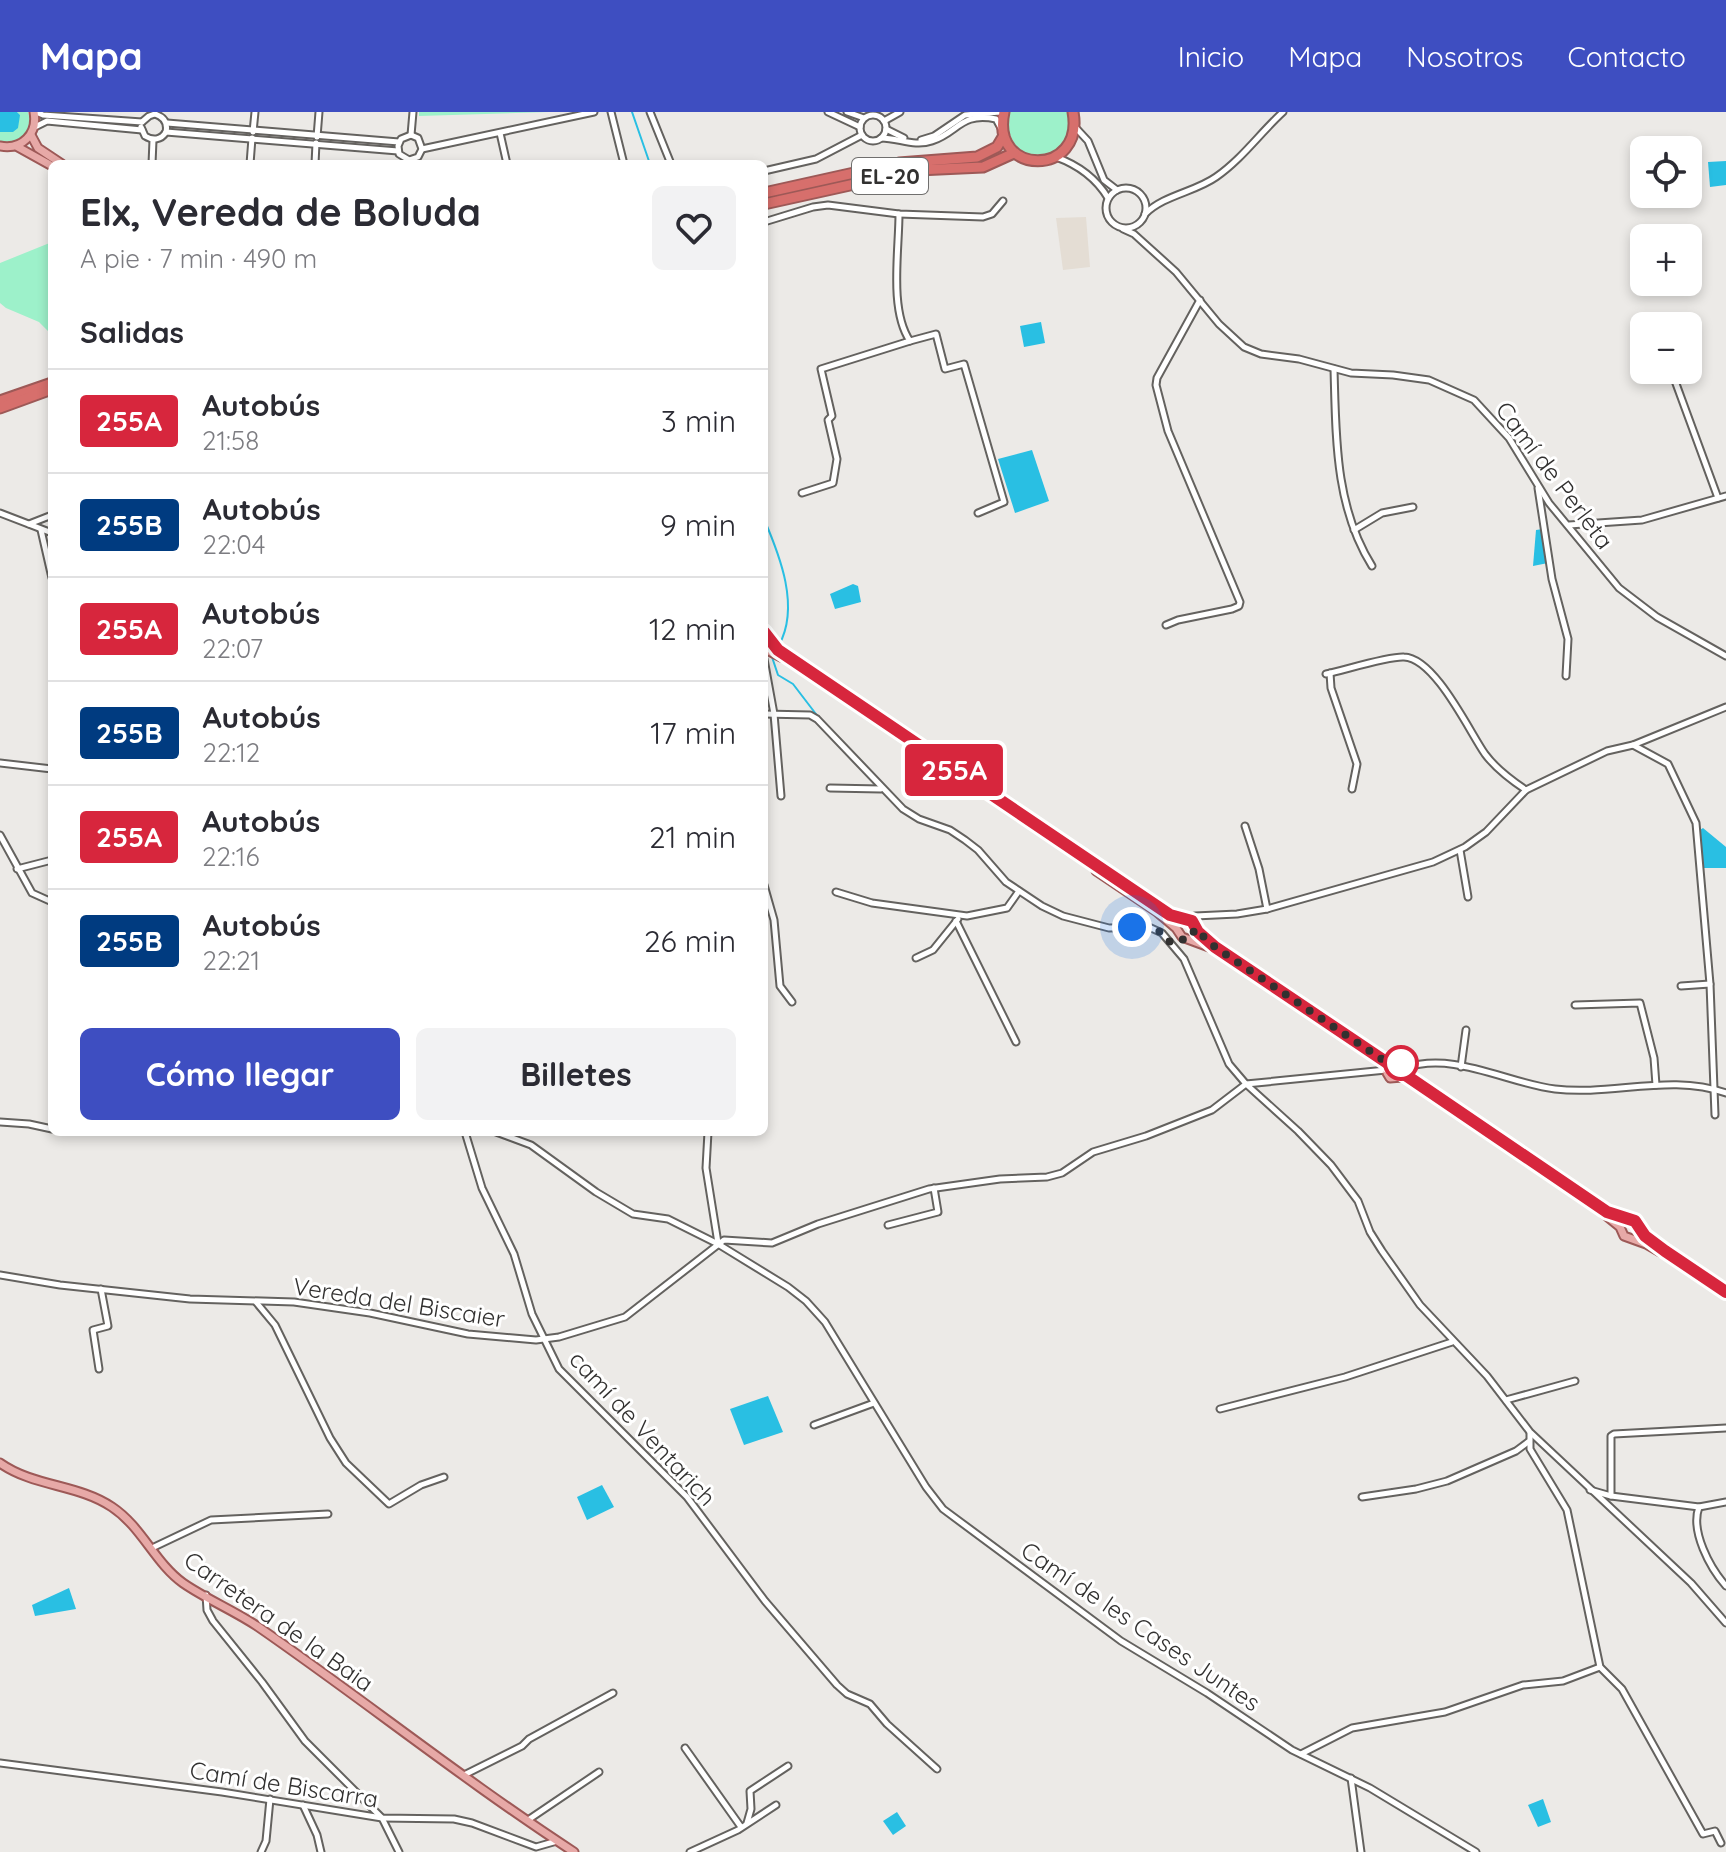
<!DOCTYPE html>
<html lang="es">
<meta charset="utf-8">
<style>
:root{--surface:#fff;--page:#f2f2f3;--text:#2b2b33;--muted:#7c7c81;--line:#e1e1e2;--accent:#3e4ec1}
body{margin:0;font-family:Quicksand,sans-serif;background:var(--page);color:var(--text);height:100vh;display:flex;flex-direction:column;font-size:30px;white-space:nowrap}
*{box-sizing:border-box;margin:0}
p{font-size:26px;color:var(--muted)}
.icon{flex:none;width:44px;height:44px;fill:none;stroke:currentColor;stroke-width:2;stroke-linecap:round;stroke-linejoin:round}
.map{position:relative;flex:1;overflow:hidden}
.drawer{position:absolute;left:48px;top:48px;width:720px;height:976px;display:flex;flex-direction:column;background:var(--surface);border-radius:12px;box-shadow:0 4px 12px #0003}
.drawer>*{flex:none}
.badge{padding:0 16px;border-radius:6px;font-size:28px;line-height:52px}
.fabs{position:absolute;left:1630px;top:24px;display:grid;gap:16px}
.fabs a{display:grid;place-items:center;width:72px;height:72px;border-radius:12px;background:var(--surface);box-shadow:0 4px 12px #0003;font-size:40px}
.you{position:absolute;width:40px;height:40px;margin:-20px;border:6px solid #fff;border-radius:50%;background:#1a73e8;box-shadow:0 0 0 12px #1a73e833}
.map>.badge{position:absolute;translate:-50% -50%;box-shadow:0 0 0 4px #fff}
h2{padding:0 32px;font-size:30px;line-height:72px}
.round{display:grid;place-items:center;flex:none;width:84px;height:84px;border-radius:12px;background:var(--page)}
.headline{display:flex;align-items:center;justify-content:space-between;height:136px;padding:0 32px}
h1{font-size:38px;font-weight:700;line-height:60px}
.button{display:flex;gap:16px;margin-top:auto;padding:16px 32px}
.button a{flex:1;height:92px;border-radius:12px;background:var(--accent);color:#fff;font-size:32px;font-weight:700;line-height:92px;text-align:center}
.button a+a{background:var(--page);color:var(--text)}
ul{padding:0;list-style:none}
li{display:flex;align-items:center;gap:24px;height:104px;padding:0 32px;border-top:2px solid var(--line)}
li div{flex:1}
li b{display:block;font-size:30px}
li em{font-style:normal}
li .badge{min-width:88px;font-weight:700;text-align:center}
header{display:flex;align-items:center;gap:48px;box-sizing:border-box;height:112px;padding:0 40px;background:var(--accent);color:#fff}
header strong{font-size:38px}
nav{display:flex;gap:44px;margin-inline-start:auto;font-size:28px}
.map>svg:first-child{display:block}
.built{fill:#e4ddd4}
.green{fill:#9df1ca}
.water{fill:#29bfe3}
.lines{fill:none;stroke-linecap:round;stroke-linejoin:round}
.stream{stroke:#29bfe3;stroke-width:2}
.minor-casing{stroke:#64625f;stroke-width:9}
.major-casing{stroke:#9d5957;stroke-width:11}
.highway-casing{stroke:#9d5957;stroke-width:13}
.minor{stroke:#fff;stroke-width:5}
.major{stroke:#e7a9a7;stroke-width:7}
.highway{stroke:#d76f6c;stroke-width:9}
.line-casing{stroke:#fff;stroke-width:18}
.line{stroke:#d7263d;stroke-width:12}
.walk{stroke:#323130;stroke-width:8;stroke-dasharray:0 14.4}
.stop-dot{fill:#fff;stroke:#d7263d;stroke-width:4}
.labels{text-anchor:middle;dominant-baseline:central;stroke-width:6;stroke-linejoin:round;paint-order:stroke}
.shield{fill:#fff;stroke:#706f6e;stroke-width:2}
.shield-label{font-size:22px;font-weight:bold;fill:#323130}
.street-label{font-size:24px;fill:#323130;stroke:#fff}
</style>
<header>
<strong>Mapa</strong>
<nav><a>Inicio</a><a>Mapa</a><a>Nosotros</a><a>Contacto</a></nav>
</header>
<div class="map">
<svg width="1726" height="1740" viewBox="0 0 1726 1740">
<rect width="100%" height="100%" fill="#eceae7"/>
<!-- built -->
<polygon class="built" points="1086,105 1090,155 1063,158 1056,106"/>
<!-- green -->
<g class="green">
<path d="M17 0H28C32 14 27 23 15 30H0V20L20 3Z"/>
<polygon points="419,0 549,0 419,4"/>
<path d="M1009 0H1070L1069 26C1065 30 1061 37 1056 41 1029 59 1001 26 1009 0Z"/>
<polygon points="52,130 52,223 39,210 6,196 0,191 0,151"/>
</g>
<!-- water -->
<g class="water">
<polygon points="0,0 17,0 20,3 18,16 13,20 0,20"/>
<polygon points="1726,49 1726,73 1710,75 1708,50"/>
<polygon points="1041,210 1045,231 1024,235 1020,214"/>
<polygon points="1032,338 1049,389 1015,401 998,347"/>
<polygon points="1543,417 1548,451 1533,454 1536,418"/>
<polygon points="853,472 858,474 861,490 835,497 830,482"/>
<polygon points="1703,716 1726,735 1726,756 1703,756 1700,718"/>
<polygon points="768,1284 783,1320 744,1333 730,1297"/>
<polygon points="602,1373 614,1395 587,1408 577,1385"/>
<polygon points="69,1476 76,1497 35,1504 32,1493"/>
<polygon points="1543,1687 1551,1710 1538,1715 1528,1693"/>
<polygon points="897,1700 906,1714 893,1723 883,1709"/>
</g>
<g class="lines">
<!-- stream -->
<g class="stream">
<polyline points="632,0 650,52"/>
<path d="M764 407C780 444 800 495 779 533"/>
<polyline points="772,545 778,563 793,572 819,606"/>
</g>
<defs>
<g id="minor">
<polyline points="36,0 43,3 142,10"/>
<polyline points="611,0 624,52"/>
<polyline points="650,0 671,52"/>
<polyline points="828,0 860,15"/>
<polyline points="847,0 864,6"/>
<path d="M155 2C164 5 168 11 166 20"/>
<circle cx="873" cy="16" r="13"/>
<polyline points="884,9 900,0"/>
<polyline points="142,10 149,4 155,2"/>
<polyline points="167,11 399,30"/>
<polyline points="35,15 47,9 142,18"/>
<path d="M141 15 145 24C153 29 161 28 166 20"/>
<polyline points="1075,15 1088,29 1104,68 1117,78"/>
<polyline points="886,17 904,26"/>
<polyline points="166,20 398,39"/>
<polyline points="253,20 255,0"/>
<polyline points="500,21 507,52"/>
<polyline points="411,23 413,0"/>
<polyline points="317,25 319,0"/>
<path d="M881 26C899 26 914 35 932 29 959 20 960 0 996 7L1001 16"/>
<polyline points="921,28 934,24 965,3 1000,0"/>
<polyline points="422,37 594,0"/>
<path d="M1056 45C1078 53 1096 66 1108 86"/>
<polyline points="409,48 418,45 422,37 418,26 411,23"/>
<polyline points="409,48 399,42 398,34 401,27 411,23"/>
<polyline points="152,52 153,28"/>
<polyline points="250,52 252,26"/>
<polyline points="315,52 316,31"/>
<polyline points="764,59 816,47 862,23"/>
<circle cx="1126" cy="96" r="20"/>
<path d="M899 102C899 139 889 198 910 229L936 222 945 257 964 252 1004 390 978 401"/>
<path d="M1145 102C1164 83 1195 80 1216 65 1242 47 1260 21 1283 0"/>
<polyline points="764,110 813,95 828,93 899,102 983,105 992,102 1003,89"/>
<polyline points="1123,117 1134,122 1176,160 1219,212 1244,235 1261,242 1299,247 1351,261 1393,263 1429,268 1474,288 1509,326 1549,391 1619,476 1657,505 1726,544"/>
<path d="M1334 257C1336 326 1335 395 1372 454"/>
<polyline points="1671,258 1718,386"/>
<polyline points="1538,376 1552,467 1568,527 1566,564"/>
<polyline points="802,381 833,371 837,347 828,308 832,304 821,257 910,229"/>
<polyline points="0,401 52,421"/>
<polyline points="29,412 52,403"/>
<polyline points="1569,413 1642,408 1726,384"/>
<polyline points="41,418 52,466"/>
<polyline points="1354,418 1382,401 1413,395"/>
<polyline points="1166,513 1178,508 1232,497 1239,494 1240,490 1168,319 1156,273 1157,266 1200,188"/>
<polyline points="764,547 774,602 781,684"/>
<polyline points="1330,561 1331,576 1357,652 1352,677"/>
<path d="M1326 562C1345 558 1388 544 1404 545 1435 546 1469 619 1485 642 1496 657 1511 668 1526 678"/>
<polyline points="764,602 810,603 817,607 903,697 919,707 950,718 965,728 978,738 1006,770 1042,794 1063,804 1109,816 1149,815 1162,821 1184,847 1229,952 1246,972 1298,1019 1331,1053 1358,1089 1370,1120 1382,1139 1420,1193 1487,1264 1530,1320 1691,1471 1726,1511"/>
<polyline points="1633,633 1668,652 1696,711 1710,872 1715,1003"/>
<polyline points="0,651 52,657"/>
<polyline points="830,676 881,677"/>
<polyline points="1245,714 1259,757 1267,797"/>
<polyline points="0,723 32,781 52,790"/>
<polyline points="1460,738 1468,785"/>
<polyline points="17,757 52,748"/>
<polyline points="764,773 774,808 780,874 792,890"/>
<polyline points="836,780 872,791 967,804 1007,796 1019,779"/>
<polyline points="1190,808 1195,804 1237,802 1267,797 1433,750 1465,735 1486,720 1526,678 1607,639 1633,633 1726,595"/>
<polyline points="956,809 1016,930"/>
<polyline points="916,846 933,838 958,807"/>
<polyline points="1681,874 1710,872"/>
<polyline points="1575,893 1640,891 1654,946 1656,973"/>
<polyline points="1461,955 1466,918"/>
<path d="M1405 956C1453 939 1507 971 1555 977 1612 984 1671 961 1726 981"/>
<polyline points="0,1010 29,1012 52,1017"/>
<polyline points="465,1020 482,1076 514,1142 532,1202 559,1257 687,1385 765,1489 837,1573 847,1582 870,1592 887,1612 937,1657"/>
<polyline points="496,1020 531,1033 596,1080 633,1102 668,1107 718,1132 788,1175 806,1189 825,1210 926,1375 943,1397 1121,1529 1207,1581 1292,1638 1370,1676 1476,1740"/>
<polyline points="708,1020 706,1056 718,1131"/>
<polyline points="888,1113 938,1100 934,1076"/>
<polyline points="0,1163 60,1173 190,1187 294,1190 370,1201 468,1222 536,1228 559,1225 625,1205 724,1128 772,1131 818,1112 929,1077 1000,1067 1047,1065 1062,1061 1093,1040 1146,1024 1212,998 1246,972 1386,958"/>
<polyline points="256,1190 275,1213 330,1326 346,1351 389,1392 421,1373 444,1365"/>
<polyline points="99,1257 93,1218 108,1214 101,1177"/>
<polyline points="1506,1288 1575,1269"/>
<polyline points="1220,1297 1345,1265 1452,1230"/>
<polyline points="814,1313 874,1291"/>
<polyline points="1530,1321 1530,1337 1567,1398 1600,1555 1622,1577 1703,1722 1715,1719 1721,1731"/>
<polyline points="1590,1378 1611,1384 1699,1395 1726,1390"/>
<polyline points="1611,1384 1611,1324 1614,1322 1726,1316"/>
<polyline points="1362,1385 1416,1377 1447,1369 1516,1339 1528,1330"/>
<path d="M1699 1395C1690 1419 1710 1456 1726 1474"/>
<polyline points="152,1436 211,1408 328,1402"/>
<polyline points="206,1483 207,1498 213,1509 262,1570 305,1629 382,1706 399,1740"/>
<polyline points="685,1636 741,1715"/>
<polyline points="1301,1642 1352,1616 1445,1600 1523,1573 1563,1569 1600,1555"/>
<polyline points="0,1651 222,1680 382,1706 454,1707 472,1711 536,1735 557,1729"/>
<polyline points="464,1663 522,1634 529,1627 613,1581"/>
<polyline points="1351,1666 1361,1740"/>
<polyline points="303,1693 317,1723 321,1740"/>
<polyline points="528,1708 599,1660"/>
<polyline points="747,1711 751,1697 750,1679 788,1654"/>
<polyline points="261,1740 266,1729 270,1687"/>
<polyline points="690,1740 738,1718 776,1693"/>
</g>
<g id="major">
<polyline points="31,23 38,36 62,52"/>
<path d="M0 34C22 38 38 22 34 0"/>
<polyline points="16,34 52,54"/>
<polyline points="764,520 778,538 1170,803 1192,809 1198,820 1215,835 1607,1100 1635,1109 1645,1124 1665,1139 1726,1180"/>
<polyline points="765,537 781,545"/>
<polyline points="1096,759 1157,800 1176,816 1182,825 1209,835"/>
<polyline points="1389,952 1395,949 1401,951 1405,956 1404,962"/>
<polyline points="1387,954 1387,961 1390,966 1402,965"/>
<polyline points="1604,1102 1620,1115 1624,1124 1646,1132 1660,1140"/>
<path d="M0 1351C34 1375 78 1372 112 1395 142 1415 155 1451 183 1471 206 1487 233 1498 257 1514 364 1588 465 1669 574 1740"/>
</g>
<g id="highway">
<path d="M1004 0C990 65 1085 65 1073 0"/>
<polyline points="764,81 899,51 977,45 997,35 1003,25"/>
<polyline points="764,92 918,58 983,55 1014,41"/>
<polyline points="0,289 52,271"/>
<polyline points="0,296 52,277"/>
</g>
</defs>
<!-- minor casing -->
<use href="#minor" class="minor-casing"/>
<!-- major casing -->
<use href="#major" class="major-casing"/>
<!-- highway casing -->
<use href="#highway" class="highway-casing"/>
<!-- minor -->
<use href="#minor" class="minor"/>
<!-- major -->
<use href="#major" class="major"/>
<!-- highway -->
<use href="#highway" class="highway"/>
</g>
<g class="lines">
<defs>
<polyline id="line" points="764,520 778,538 1170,803 1192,809 1198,820 1215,835 1389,952 1395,949 1401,951 1405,956 1404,962 1607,1100 1635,1109 1645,1124 1665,1139 1726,1180"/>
</defs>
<!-- line casing -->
<use href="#line" class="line-casing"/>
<!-- line -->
<use href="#line" class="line"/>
<!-- walk -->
<polyline class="walk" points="1132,815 1156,816 1171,831 1191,825 1195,817 1215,835 1389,952 1395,949 1401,951"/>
</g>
<!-- markers -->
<circle class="stop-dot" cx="1401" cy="951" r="16"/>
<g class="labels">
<!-- shield labels -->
<rect class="shield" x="852" y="46" width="76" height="36" rx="6"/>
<g class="shield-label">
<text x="890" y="64">EL-20</text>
</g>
<!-- street labels -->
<g class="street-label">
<text transform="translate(1555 363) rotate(53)">Camí de Perleta</text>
<text transform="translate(399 1190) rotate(9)">Vereda del Biscaier</text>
<text transform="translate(643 1316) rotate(47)">camí de Ventarich</text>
<text transform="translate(279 1509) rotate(35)">Carretera de la Baia</text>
<text transform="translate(1141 1514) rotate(34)">Camí de les Cases Juntes</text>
<text transform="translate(284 1672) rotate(9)">Camí de Biscarra</text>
</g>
</g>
</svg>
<div class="fabs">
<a><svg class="icon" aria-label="locate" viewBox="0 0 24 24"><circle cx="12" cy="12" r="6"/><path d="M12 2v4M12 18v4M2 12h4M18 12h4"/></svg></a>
<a>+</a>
<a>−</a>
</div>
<div class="you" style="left:1132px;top:815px"></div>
<b class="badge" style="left:954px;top:658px;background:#d7263d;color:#fff">255A</b>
<section class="drawer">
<div class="headline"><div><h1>Elx, Vereda de Boluda</h1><p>A pie · 7 min · 490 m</p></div><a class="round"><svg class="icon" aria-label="heart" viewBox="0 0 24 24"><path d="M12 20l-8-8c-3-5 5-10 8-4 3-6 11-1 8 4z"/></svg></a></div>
<h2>Salidas</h2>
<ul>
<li><span class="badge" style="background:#d7263d;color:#fff">255A</span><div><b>Autobús</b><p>21:58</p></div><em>3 min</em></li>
<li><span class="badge" style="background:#003b80;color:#fff">255B</span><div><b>Autobús</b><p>22:04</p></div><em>9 min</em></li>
<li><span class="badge" style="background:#d7263d;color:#fff">255A</span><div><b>Autobús</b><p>22:07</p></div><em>12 min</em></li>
<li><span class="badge" style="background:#003b80;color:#fff">255B</span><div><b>Autobús</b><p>22:12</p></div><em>17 min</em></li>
<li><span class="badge" style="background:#d7263d;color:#fff">255A</span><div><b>Autobús</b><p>22:16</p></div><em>21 min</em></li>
<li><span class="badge" style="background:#003b80;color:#fff">255B</span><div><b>Autobús</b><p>22:21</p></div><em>26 min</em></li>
</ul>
<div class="button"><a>Cómo llegar</a><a>Billetes</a></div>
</section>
</div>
